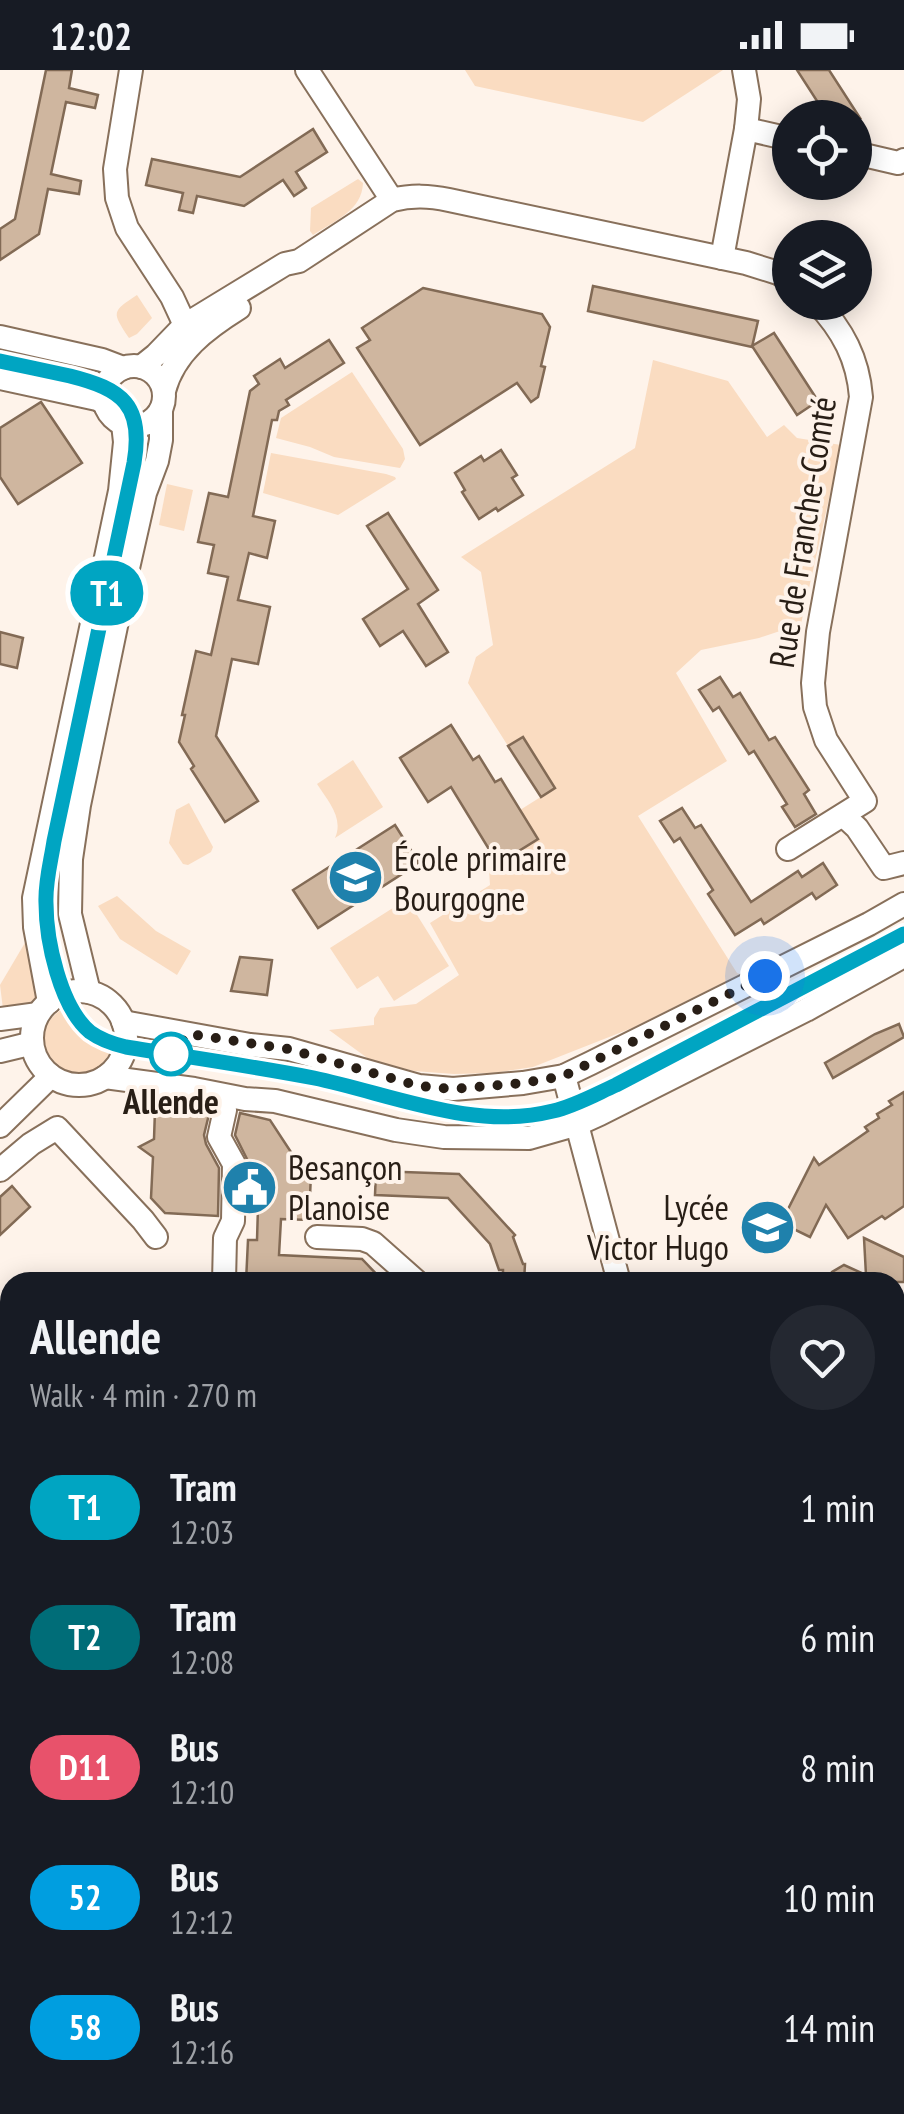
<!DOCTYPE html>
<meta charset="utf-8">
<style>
:root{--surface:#171b24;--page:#242831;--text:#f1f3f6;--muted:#9ea1a6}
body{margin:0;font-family:"PT Sans Narrow",sans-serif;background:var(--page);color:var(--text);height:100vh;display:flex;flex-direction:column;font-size:38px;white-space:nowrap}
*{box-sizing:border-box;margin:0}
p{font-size:32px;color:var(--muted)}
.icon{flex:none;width:55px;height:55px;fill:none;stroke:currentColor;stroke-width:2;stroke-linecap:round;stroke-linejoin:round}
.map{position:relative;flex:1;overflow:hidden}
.details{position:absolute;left:0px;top:1202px;width:905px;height:842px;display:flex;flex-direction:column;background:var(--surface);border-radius:30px 30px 0 0;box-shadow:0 5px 25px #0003}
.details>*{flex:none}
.badge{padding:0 20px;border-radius:32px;font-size:35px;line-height:65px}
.controls{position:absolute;left:772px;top:30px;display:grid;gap:20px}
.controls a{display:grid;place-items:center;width:100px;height:100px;border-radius:50%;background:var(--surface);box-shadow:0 5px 25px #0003;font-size:50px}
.you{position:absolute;width:50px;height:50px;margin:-25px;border:8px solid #fff;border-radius:50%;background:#1a73e8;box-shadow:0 0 0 15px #1a73e833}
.map>.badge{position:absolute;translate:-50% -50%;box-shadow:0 0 0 5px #fff}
.round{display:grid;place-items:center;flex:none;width:105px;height:105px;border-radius:52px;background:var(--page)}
.summary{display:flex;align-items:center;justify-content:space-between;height:170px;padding:0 30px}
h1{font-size:48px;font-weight:600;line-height:75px}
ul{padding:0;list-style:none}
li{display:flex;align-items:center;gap:30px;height:130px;padding:0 30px}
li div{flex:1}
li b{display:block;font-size:38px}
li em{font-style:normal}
li .badge{min-width:110px;font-weight:700;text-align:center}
.status{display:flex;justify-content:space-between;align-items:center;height:70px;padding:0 50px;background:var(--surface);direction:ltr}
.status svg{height:28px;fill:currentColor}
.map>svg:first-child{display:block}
.green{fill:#fadcc1}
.building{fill:#cfb69f;stroke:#826a55;stroke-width:2.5}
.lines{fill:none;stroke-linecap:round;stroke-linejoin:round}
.minor-casing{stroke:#88705b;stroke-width:26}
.minor{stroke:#fff;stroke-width:22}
.tram{stroke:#423830;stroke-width:2.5}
.line-casing{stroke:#fff;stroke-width:22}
.line{stroke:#00a5c2;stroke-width:15}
.walk{stroke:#281e16;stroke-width:10;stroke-dasharray:0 18}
.stop-dot{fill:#fff;stroke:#00a5c2;stroke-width:5}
.labels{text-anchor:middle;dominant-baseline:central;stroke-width:8;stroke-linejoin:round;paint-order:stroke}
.street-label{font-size:35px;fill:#281e16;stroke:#fef3ea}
.poi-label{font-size:35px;fill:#281e16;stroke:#fef3ea;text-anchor:start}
.stop-label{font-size:35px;font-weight:bold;fill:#281e16;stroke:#fef3ea}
</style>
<div class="status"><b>12:02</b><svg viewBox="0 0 49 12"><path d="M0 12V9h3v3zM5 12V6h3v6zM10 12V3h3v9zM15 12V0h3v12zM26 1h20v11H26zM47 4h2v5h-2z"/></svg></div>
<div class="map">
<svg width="904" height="2044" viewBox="0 0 904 2044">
<rect width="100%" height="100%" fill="#fef3ea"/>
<!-- green -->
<g class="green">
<polygon points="465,0 723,0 643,52 475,16"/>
<path d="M358 109 363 113C362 141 334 151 313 165L310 161 311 138Z"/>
<path d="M137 225 152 248 137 264 129 268C112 242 111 242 137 225Z"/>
<polygon points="653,290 728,311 767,367 784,355 797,368 841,375 801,554 759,568 701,580 676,603 727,691 638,746 737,903 740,904 632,958 533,997 494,1003 454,1004 414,1001 370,990 329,960 374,955 374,948 380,938 416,934 459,905 430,853 490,815 489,800 538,769 520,740 555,718 508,676 468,613 476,587 493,575 481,502 461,487 635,378"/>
<polygon points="352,302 403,379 405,389 400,398 334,387 310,377 276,368 281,348"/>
<polygon points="271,383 386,404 395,407 396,409 338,445 263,423"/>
<polygon points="167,414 193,420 184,461 159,455"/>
<path d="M353 690 383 737 335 768C344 748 328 731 317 714Z"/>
<polygon points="189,733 213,777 211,782 188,795 183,794 169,773 176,740"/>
<polygon points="117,826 156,861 191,881 177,905 120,869 98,836"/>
<polygon points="407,829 449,896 394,931 378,906 357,919 330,878"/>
<polygon points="29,866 39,925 28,934 3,939 0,915"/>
<path d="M68 936 84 961 112 979C80 1043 7 965 68 936Z"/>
<polygon points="0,1560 10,1560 10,2035 100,2035 100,2044 0,2044"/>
<polygon points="904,1917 904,2030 902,2035 895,2032 895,1920"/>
</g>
<!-- building -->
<g class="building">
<polygon points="46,0 72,0 69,18 98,25 95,38 66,32 51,104 81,111 79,124 48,119 39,164 0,190 0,159 15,149"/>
<polygon points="797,0 829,0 860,48 828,48"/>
<polygon points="313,59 327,82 296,102 306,118 294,126 283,110 244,136 197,126 193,143 179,140 183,123 146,115 152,89 240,107"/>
<polygon points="593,216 758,251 752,277 588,241"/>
<polygon points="423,218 542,244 550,257 541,296 545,297 538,327 531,332 517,313 420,375 357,278 370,270 362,258"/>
<polygon points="774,263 818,331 797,345 752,276"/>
<polygon points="329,270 344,293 286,330 289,335 279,341 277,350 272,350 253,446 275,451 267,488 249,483 238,530 270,537 258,594 232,589 216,666 258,731 225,752 191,699 194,696 179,672 185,645 182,645 196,581 211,585 228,507 208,503 214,475 198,472 209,423 228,427 250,321 259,314 254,306 280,289 285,298"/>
<polygon points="41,332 82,393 18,434 0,407 0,358"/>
<polygon points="501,380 517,405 512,408 523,425 498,441 496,438 479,449 462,422 465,420 455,403 481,386 484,391"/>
<polygon points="388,443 438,520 418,534 448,582 426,596 403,561 380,576 363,549 408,519 367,456"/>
<polygon points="0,562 23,568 17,598 0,594"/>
<polygon points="720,607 733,627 740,623 769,670 775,667 809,720 804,724 816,744 795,757 782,737 787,734 754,681 749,684 719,637 713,641 699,620"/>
<polygon points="451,655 473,690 479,686 495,712 501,709 538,769 498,794 451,717 428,732 400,688"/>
<polygon points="523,667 555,718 541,727 508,676"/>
<polygon points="682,738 695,758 701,755 751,832 798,801 802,807 823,793 837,815 816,829 812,823 764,854 761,849 735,865 708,824 713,820 680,768 674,772 660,751"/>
<polygon points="395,755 419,793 318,858 293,820"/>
<polygon points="240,887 272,890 267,925 231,921"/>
<polygon points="899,954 904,967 833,1008 825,993 875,964"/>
<polygon points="904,1022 904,1136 885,1149 882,1146 848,1168 826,1135 810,1167 781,1153 814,1088 819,1095 868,1061 865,1057 879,1048 877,1044 892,1035 889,1031"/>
<polygon points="155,1040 199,1042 210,1040 204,1065 206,1074 219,1098 218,1146 165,1143 151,1128 153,1087 139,1077 154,1069"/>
<polygon points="240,1043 270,1050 304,1102 311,1103 309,1150 281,1149 279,1185 362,1189 384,1212 246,1212 248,1170 257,1170 258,1137 248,1137 249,1093 235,1065"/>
<polygon points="376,1101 459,1104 515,1165 513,1167 523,1194 525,1194 524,1212 503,1212 503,1200 499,1200 490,1174 448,1128 375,1125"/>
<polygon points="12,1116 30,1137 0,1165 0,1127"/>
<polygon points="864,1168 904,1187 904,1212 833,1212 832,1202 844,1195 866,1205"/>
</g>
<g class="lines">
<defs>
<g id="minor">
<polyline points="131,0 115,99 117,128 127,158 172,227 185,255 184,274 179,287"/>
<polyline points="307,0 392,130"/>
<polyline points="746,59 790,69"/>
<polyline points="855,83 898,93 904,90"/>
<polyline points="722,188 746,59 749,29 744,0"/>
<polyline points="0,267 102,290 123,298"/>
<circle cx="134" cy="326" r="30"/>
<path d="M141 297 156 285 185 255 285 194 299 191 392 130C413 125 429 126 449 130L746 193 778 203 790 210"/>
<polyline points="0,308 97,329 105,333"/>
<path d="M164 321C174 282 207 258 239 238"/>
<polyline points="844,746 857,758 884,798 904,793"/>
<path d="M788 779 865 731 826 670 815 637 813 613 818 562 861 327C858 289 843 260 816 232"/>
<circle cx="79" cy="968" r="47"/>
<polyline points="89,922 70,844 71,789 79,735 128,498 145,423 157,391 161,370 161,340"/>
<polyline points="49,932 35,857 34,828 120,421 125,372 123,354"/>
<polyline points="0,949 38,944"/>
<polyline points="123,952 250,975 289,979 419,1016 453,1019 523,1013 564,1006 591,993 869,854 904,834"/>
<polyline points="0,981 25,975 32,976"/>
<polyline points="564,1006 619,1212"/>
<polyline points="105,1007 194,1019 245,1029 275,1031 396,1060 444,1067 529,1068 578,1054 600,1044 806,940 904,886"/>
<polyline points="0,1056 51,1006"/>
<polyline points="0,1100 31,1074 57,1058 143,1150 156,1167"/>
<polyline points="317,1167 362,1169 373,1173 417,1212"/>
<polyline points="224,1212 225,1168 233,1151 234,1094 219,1067 225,1040"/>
<polyline points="0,1381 10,1374"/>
<polyline points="895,1430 904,1423"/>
<polyline points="895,1456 904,1450"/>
<polyline points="0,1477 10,1477"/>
<polyline points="895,1528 904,1521"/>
<polyline points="0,1554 10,1555"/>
<polyline points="895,1652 904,1655"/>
<polyline points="895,1885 904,1883"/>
<polyline points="895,1908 904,1905"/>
<polyline points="193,2044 194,2035"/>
<polyline points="736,2044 740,2035"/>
</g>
</defs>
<!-- minor casing -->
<use href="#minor" class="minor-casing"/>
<!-- minor -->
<use href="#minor" class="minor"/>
<!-- tram -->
<path class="tram" d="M0 283 109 310 118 315 136 334 144 355V388L64 764C60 784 56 804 54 825 52 862 65 927 94 954 116 975 160 974 189 978 239 986 290 995 339 1007 388 1020 438 1037 488 1040 531 1042 568 1029 606 1012L904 855"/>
</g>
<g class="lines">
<defs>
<path id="line" d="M0 291C23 296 47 301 70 306 122 319 144 335 134 393L54 771C51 791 45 812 46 833 46 870 60 937 90 962 101 970 113 974 126 977 188 987 251 996 314 1008 391 1024 473 1061 553 1041 575 1036 596 1024 616 1015L904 864"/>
</defs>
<!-- line casing -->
<use href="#line" class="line-casing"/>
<!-- line -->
<use href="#line" class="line"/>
<!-- walk -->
<polyline class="walk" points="171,984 189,964 288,979 419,1016 453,1019 523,1013 564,1006 765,906"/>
</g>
<!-- icons -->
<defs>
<symbol id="school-disc" viewBox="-11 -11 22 22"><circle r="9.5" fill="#1f81ac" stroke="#fef3ea"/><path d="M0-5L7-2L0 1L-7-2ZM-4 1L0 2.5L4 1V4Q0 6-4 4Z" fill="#fff"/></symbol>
<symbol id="civic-disc" viewBox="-11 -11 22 22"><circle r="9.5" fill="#1f81ac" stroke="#fef3ea"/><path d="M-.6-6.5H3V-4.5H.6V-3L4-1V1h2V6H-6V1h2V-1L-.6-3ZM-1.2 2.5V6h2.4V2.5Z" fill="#fff"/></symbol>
</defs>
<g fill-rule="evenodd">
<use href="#school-disc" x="324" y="776" width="63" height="63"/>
<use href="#civic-disc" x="218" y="1086" width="63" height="63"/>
<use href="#school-disc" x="736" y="1126" width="63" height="63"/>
</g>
<!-- markers -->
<circle class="stop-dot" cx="171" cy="984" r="20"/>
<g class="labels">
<!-- street labels -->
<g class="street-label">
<text transform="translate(802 462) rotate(-81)">Rue de Franche-Comté</text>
</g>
<!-- poi labels -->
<g class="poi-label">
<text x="394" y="788">École primaire<tspan x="394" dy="40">Bourgogne</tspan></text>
<text x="288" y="1097">Besançon<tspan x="288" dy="40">Planoise</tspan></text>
<text x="729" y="1137" text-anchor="end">Lycée<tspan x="729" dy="40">Victor Hugo</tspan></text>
</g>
<!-- stop labels -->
<g class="stop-label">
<text x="171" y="1031">Allende</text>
</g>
</g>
</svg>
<div class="controls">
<a><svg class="icon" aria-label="locate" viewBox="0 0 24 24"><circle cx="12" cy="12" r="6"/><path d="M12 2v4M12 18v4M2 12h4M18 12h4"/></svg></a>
<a><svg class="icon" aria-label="layers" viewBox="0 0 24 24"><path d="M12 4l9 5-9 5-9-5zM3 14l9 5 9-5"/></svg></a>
</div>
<div class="you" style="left:765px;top:906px"></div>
<b class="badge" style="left:107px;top:523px;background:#00a5c2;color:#fff">T1</b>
<section class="details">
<div class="summary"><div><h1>Allende</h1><p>Walk · 4 min · 270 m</p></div><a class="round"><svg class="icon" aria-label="heart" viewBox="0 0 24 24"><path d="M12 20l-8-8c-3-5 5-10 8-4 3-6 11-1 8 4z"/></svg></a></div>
<ul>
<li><span class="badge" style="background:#00a5c2;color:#fff">T1</span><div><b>Tram</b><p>12:03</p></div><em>1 min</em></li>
<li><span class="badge" style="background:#006d78;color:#fff">T2</span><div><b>Tram</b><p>12:08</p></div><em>6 min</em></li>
<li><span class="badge" style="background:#e8526b;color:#fff">D11</span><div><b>Bus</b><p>12:10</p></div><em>8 min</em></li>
<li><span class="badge" style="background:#009ee0;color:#fff">52</span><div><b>Bus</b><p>12:12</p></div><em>10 min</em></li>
<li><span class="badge" style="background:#009ee0;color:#fff">58</span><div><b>Bus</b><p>12:16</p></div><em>14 min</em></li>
</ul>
</section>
</div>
